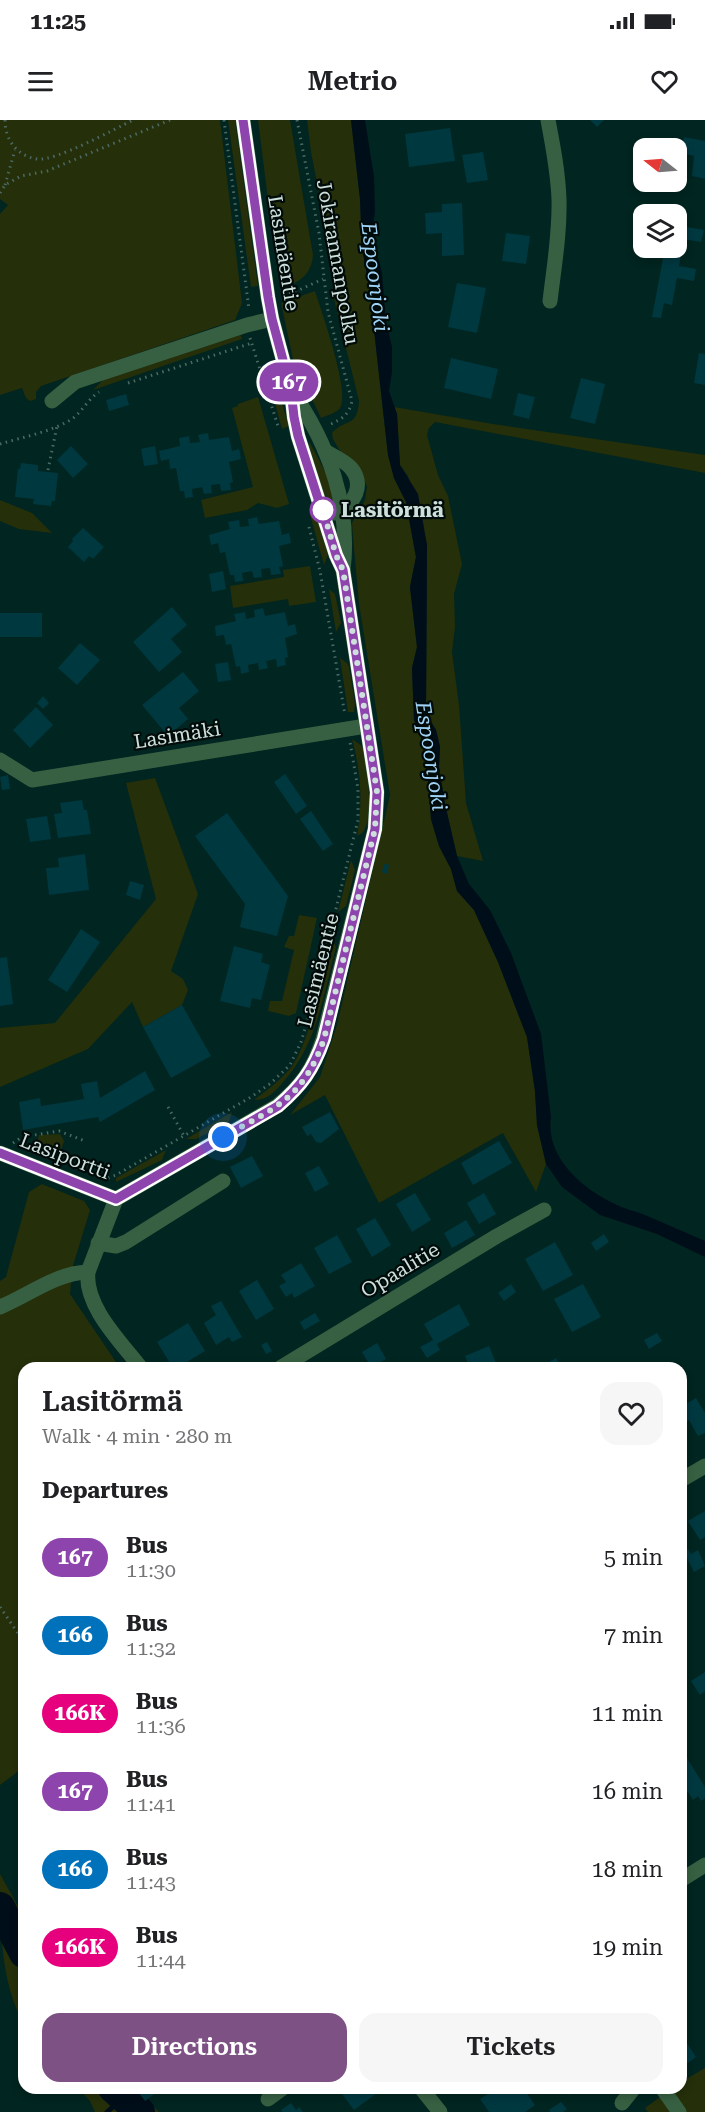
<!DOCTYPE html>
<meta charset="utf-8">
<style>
:root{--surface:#fff;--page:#f6f6f6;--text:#202124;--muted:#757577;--accent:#7d5183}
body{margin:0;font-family:"Roboto Serif",serif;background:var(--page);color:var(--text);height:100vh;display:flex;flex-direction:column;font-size:22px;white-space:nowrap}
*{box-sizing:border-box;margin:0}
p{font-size:20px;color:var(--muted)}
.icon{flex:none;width:33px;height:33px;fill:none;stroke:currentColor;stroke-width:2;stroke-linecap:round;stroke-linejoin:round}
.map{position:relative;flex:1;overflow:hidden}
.details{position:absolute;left:18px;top:1242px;width:669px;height:732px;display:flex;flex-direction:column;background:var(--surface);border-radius:18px;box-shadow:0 3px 9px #0003}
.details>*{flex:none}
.badge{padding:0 12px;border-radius:20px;font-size:21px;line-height:39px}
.needle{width:39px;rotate:287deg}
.tools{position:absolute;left:633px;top:18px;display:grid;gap:12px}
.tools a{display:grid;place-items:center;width:54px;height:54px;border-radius:12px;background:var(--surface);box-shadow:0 3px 9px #0003;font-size:30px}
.you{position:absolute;width:30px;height:30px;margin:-15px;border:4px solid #fff;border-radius:50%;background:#1a73e8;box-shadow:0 0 0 9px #1a73e833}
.map>.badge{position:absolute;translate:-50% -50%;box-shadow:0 0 0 3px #fff}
h2{padding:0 24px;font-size:22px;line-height:54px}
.round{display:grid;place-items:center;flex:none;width:63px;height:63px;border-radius:18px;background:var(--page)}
.overview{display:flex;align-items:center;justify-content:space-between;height:102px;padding:0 24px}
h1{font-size:28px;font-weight:600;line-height:45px}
.action{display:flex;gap:12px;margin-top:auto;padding:12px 24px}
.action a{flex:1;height:69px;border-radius:18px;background:var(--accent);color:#fff;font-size:24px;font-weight:600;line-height:69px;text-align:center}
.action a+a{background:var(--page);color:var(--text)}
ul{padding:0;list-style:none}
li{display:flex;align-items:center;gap:18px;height:78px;padding:0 24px}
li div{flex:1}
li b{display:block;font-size:22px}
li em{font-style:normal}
li .badge{min-width:66px;font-weight:700;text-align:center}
.status{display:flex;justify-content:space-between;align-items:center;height:42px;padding:0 30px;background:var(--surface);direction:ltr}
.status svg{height:16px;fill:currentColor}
header{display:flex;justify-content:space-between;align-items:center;height:78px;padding:0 24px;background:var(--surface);font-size:27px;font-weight:600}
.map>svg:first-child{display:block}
.green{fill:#252f0a}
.water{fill:#000e19}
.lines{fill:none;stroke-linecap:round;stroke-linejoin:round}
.stream{stroke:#000e19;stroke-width:5}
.river{stroke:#000e19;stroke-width:30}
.building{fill:#003840}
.path{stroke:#4c6a65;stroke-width:3;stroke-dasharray:1.5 4.5;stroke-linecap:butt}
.minor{stroke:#376042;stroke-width:15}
.line-casing{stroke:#fff;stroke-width:14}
.line{stroke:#8e44ad;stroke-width:9}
.walk{stroke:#cde0dc;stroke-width:6;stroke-dasharray:0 10.8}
.stop-dot{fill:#fff;stroke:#8e44ad;stroke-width:3}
.labels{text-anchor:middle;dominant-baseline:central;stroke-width:4.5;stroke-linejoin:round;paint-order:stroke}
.street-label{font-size:20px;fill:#cde0dc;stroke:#010b09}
.stop-label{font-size:20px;font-weight:bold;fill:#cde0dc;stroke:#010b09;text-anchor:start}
.water-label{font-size:21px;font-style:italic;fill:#a0d4f6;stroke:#010b09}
</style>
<div class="status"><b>11:25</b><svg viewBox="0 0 49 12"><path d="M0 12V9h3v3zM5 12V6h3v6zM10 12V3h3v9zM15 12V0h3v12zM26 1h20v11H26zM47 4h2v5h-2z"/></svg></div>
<header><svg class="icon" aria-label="menu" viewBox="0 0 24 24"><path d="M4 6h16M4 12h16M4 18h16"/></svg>Metrio<svg class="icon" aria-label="heart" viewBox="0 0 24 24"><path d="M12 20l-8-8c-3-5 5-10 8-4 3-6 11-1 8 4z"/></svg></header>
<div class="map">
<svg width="705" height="1992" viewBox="0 0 705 1992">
<rect width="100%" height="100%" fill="#012520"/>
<!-- green -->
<g class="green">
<polygon points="0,0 220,0 242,183 235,200 41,266 36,272 36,279 30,281 26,278 22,268 0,275 0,94 8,85 0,79"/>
<polygon points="228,0 235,0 258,166 251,167"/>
<path d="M258 0H290L313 135C312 151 302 162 286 166L275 93 269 88Z"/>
<path d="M307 0H351L360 79 362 128 369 165 388 335 394 358 406 382 416 437 410 467 417 527 412 548 414 600 426 630 431 699 439 726 451 749 457 771 474 790 498 842 527 917 535 971 537 1005 546 1044 536 1072 503 1013 379 1083 325 975 290 995 320 957 337 905 390 675 359 484 353 417 352 403 365 380 367 367 360 349 340 331 333 319 332 313C346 297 357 309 359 281L334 179 329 125 311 32Z"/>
<path d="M315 171C322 193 349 269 341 286 338 293 328 295 321 298L293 239 281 183Z"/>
<polygon points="240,213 242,219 93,270 106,257"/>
<polygon points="276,265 289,306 282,309 271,269"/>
<polygon points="258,277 289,384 277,388 258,383 247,390 205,398 201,380 253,367 232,288 238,286 238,284"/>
<polygon points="394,287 493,304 705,335 705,353 435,302 429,308 427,315 438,355 448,376 462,444 454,474 455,507 452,532 459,585 466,683 483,741 457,736 445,684 439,647 440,627 436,610 426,593 427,425 408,356 400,345 397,294"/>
<polygon points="310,323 328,357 333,380 331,383 326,380 308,324"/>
<polygon points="0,380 32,393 52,413 19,409 0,401"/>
<polygon points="310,395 318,401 328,435 324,445"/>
<polygon points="310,446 316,482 289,486 288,479 233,488 230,466 284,457 283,450"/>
<polygon points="329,469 335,474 341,503 336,512"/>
<polygon points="340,538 347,543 349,547 355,584 354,592 348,592"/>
<path d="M352 619 362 626C367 643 374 695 364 710 363 713 360 714 357 716 363 682 361 652 352 619Z"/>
<polygon points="155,658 198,774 171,851 183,859 188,870 182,885 143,907 132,882 88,929 0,967 0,908 55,903 156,779 126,663"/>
<polygon points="351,740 355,750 346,786 338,792"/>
<polygon points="299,795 317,798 296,893 289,896 268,891 270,881 282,881 294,830 284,827 289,816 294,816"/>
<path d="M332 818 336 827C324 874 317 924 284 961 275 972 268 980 254 980 266 971 278 962 289 950 310 925 323 852 332 818Z"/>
<polygon points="232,992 229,1002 196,1019 186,1019"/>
<polygon points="60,1014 64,1021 61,1030 37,1023 39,1015"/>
<polygon points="166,1030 162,1040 116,1062 116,1058"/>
<polygon points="42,1064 84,1081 90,1090 72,1149 70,1174 120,1248 24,1248 24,1647 0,1665 0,1161 6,1157 29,1072"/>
<path d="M0 1754 24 1797V1904C0 1864 0 1803 0 1754Z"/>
<polygon points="705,1948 705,1992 648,1992 645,1988 672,1968 681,1968 681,1962"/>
<polygon points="78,1968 135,1968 159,1992 95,1992 90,1981"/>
</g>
<!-- water -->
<path class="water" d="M351 0H365L374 57 375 91 372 115 382 153 386 202 392 227V252L389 271 397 294 400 345 418 374 427 425 426 593 436 610 440 627 439 647 445 684 457 736 469 764 490 790 511 833 541 914 551 997C545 1037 582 1069 615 1084 624 1089 635 1091 645 1095 665 1104 685 1112 705 1121V1137L657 1114 600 1095 562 1067 546 1044 537 1005 535 971 527 917 498 842 474 790 457 771 451 749 439 726 431 699 426 630 414 600 412 548 417 527 410 467 416 437 406 382 394 358 388 335 369 165 362 128 360 79Z"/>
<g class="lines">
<!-- stream -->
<polyline class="stream" points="107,1992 124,1977"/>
<!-- river -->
<g class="river">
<polyline points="0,1787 24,1833"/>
<polyline points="113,1968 140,1992"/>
</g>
</g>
<!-- building -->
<g class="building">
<polygon points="590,0 604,0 597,7"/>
<polygon points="450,8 455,41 409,47 405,14"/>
<polygon points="684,17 705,21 705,59 692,56 694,36 681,33"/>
<polygon points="483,32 488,60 467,63 462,35"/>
<polygon points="462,83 464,135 442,136 442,113 426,114 425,93 442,92 442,84"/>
<polygon points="676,105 704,110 701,122 684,119 679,146 696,149 694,161 677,158 672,185 664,183 661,198 652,197 665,128 676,128"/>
<polygon points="506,113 530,116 526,144 502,141"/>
<polygon points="457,163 486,168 477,213 448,207"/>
<polygon points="699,233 705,234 705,265 694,263"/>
<polygon points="451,238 498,249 491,279 444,268"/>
<polygon points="581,258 605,264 595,304 570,298"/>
<polygon points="518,273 535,277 529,299 513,295"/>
<polygon points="126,274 129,285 109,291 106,280"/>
<polygon points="208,313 209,320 229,317 232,331 239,329 241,339 229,342 233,362 230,363 231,370 221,371 220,364 211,365 212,373 204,374 202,367 192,369 193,377 185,378 184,371 180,371 176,348 170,349 169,339 161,341 159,331 180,326 179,318 189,316 190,323 200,322 198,315"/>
<polygon points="71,326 88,344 73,358 57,340"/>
<polygon points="155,326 158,344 144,346 141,329"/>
<polygon points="21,343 38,345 38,351 58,353 55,381 52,381 51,386 33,384 34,379 15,377 18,349 20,349"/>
<polygon points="257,397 259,404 279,401 282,415 289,413 291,423 279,426 283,446 279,447 281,454 271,455 270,448 261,449 262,457 254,458 252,451 242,453 243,461 235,462 234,455 230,455 225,432 220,433 218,423 211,425 209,415 230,409 228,402 239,400 240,407 249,406 248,399"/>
<polygon points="83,408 104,427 93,439 89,436 84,442 68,427 73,421 72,419"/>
<polygon points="223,451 226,469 212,472 209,454"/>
<polygon points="172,487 187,505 171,519 182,532 159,552 133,522"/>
<polygon points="263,488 265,496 285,492 288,506 295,504 297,514 285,518 288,537 285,538 286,545 277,547 276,539 266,541 268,548 259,550 258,543 248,545 249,552 241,554 240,546 236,547 231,524 226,525 224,515 216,516 215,506 236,501 234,494 245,492 246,499 255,497 254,490"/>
<rect x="0" y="493" width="42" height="24"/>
<polygon points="80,523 100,540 77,565 58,548"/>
<polygon points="228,542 231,560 218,562 215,544"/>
<polygon points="183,552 199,571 179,588 188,599 168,616 142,585"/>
<polygon points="43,576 49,583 43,589 37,583"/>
<polygon points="36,587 53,605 30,628 13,610"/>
<polygon points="285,654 307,686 296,694 274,662"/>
<polygon points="8,655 10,669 2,670 0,657"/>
<polygon points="82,680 84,690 87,690 91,714 58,718 54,694 62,693 60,683"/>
<polygon points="311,691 333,724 323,731 300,699"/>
<polygon points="227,693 288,776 277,816 240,807 245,784 195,716"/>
<polygon points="47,696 51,719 30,722 26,699"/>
<polygon points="85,734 89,770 49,775 46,748 59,747 58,738"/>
<polygon points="384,744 389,745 387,754 382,752"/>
<polygon points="130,761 144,765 140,780 126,775"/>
<polygon points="81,809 100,822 67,872 48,860"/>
<polygon points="234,826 263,834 261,842 270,845 261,880 252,878 250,888 220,881"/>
<polygon points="7,837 13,884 0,886 0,838"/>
<polygon points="182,885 211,936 171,958 143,907"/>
<polygon points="145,951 155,970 100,1002 98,997 23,1010 19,982 40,978 41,986 84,979 81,964 97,961 100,978"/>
<polygon points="330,992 339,1009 321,1023 316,1022 311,1014 307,1016 302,1007"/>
<polygon points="499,1021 512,1043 473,1065 461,1043"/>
<polygon points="252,1036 263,1056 241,1068 230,1047"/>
<polygon points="319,1046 329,1064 315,1072 305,1053"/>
<polygon points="415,1073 431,1100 412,1112 396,1084"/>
<polygon points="484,1073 496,1094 479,1104 467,1083"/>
<polygon points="375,1098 391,1125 372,1137 356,1109"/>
<polygon points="466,1100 475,1115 452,1128 444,1113"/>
<polygon points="604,1114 609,1122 596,1131 591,1123"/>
<polygon points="337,1115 352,1142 329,1154 314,1128"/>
<polygon points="555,1122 573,1155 543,1171 525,1139"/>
<polygon points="407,1142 411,1149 395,1159 391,1151"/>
<polygon points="301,1143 315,1166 294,1178 292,1173 286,1177 279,1166 286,1162 281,1155"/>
<polygon points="257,1160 274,1189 256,1200 239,1171"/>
<polygon points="511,1164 516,1172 504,1181 498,1173"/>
<polygon points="583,1164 601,1197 572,1212 554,1179"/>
<polygon points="221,1181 242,1217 232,1222 229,1217 216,1225 204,1203 216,1195 211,1186"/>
<polygon points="459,1184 470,1205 437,1224 440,1230 427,1238 420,1227 433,1220 424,1204"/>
<polygon points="315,1193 320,1201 304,1210 300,1202"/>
<polygon points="188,1203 205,1231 177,1248 173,1248 157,1222"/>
<polygon points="657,1213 662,1221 649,1229 644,1220"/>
<polygon points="267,1222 272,1231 266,1234 261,1225"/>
<polygon points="377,1223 386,1239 371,1247 362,1232"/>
<polygon points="489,1226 498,1248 470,1248 465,1236"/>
<polygon points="556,1238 559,1243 551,1248 543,1248 542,1246"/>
<polygon points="696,1278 705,1293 705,1313 698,1316 689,1300 681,1305 681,1287"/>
<polygon points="705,1391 705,1417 700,1420 688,1401"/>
<polygon points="688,1429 691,1434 698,1430 705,1446 694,1452 687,1438 684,1440 681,1434"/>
<polygon points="705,1552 705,1571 700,1575 691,1561"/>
<polygon points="685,1635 705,1667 705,1678 701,1681 698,1676 693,1680 688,1672 684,1675 681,1671 681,1637"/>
<polygon points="24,1727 24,1740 18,1732"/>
<polygon points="686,1922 696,1937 681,1948 681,1926"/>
<polygon points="146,1968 155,1968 157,1972 145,1981 139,1973"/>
<polygon points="351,1968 380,1968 381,1970 354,1990 342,1974"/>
<polygon points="497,1968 523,1968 535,1985 525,1992 489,1992 480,1979"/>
<polygon points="564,1968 580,1968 569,1975"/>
<polygon points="561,1982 567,1989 563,1992 550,1992 549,1990"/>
<polygon points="291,1983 296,1990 299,1987 303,1992 282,1992 281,1990"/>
</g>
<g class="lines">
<!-- path -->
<g class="path">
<path d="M5 0C5 20 17 36 37 39 54 42 115 9 133 0"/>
<polyline points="224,0 249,189"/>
<path d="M297 0 319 113 328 192 352 281C349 295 342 299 329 305"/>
<polyline points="5,65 15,30"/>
<polyline points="0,73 5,65 21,56 47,51 170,0"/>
<polyline points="283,174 299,170 323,159"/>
<polyline points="250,218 278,306"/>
<polyline points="128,263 252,223"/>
<path d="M0 324C23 317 51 312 72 299 82 292 88 279 99 272"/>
<polyline points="48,350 57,306"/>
<polyline points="309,407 320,451 345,595"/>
<polyline points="168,987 184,1016"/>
<polyline points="13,1023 22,1017 59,1011 85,1021"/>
<polyline points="108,1058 116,1055 251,977 271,963 290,945 301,922 312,885 358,700 358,669 350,622"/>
<polyline points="0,1487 24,1522"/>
</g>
<!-- minor -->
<g class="minor">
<polyline points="243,0 268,177 272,199 291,270 294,297 298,316 336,435 343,450"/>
<path d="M548 0C553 26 558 52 559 79 560 113 554 147 550 181"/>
<polyline points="52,281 75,262 247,205 272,199"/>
<path d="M325 331C333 336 343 340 350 347 366 364 354 386 335 393"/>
<polyline points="0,640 32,660 366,606"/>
<polyline points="0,1033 116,1079"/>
<polyline points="98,1123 116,1126 126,1122 223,1061"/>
<path d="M0 1187C29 1175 56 1153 88 1152"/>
<path d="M141 1248C121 1222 84 1186 88 1152L116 1079 277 986C302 965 313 950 323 919L375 709 377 672 343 450C351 385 328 323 291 270"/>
<polyline points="280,1248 497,1116 544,1090"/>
<polyline points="681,1360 705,1346"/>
<polyline points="681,1760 705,1745"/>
<polyline points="421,1968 440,1992"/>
<polyline points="662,1968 679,1992"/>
<polyline points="268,1979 283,1968"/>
<polyline points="622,1983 634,1968"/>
</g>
</g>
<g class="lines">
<defs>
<path id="line" d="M0 1033 116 1079 278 986C302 965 313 950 324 919L375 709 377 672 343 450 336 435 298 316 294 297 291 270 272 199 268 177 243 0"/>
</defs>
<!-- line casing -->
<use href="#line" class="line-casing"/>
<!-- line -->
<use href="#line" class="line"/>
<!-- walk -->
<path class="walk" d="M223 1017C275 988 303 979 324 919L375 709 377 672 343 450 336 435 323 390"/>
</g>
<!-- markers -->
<circle class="stop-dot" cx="323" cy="390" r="12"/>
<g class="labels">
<!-- street labels -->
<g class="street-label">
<text transform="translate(284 133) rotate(81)">Lasimäentie</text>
<text transform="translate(338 142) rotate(80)">Jokirannanpolku</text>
<text transform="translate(177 615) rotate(-9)">Lasimäki</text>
<text transform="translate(318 850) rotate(-76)">Lasimäentie</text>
<text transform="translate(65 1036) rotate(21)">Lasiportti</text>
<text transform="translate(400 1150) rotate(-31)">Opaalitie</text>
</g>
<!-- stop labels -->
<g class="stop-label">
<text x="341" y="390">Lasitörmä</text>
</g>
<!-- water labels -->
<g class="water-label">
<text transform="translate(375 157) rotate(83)">Espoonjoki</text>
<text transform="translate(431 636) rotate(81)">Espoonjoki</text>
</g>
</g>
</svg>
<div class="tools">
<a><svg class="needle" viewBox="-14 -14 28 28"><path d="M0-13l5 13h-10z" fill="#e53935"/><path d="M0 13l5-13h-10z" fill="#757577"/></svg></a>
<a><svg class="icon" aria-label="layers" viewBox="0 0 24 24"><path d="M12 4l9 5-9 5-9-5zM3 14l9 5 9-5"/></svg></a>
</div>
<div class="you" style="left:223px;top:1017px"></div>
<b class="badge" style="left:289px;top:262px;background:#8e44ad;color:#fff">167</b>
<section class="details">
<div class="overview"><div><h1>Lasitörmä</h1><p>Walk · 4 min · 280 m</p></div><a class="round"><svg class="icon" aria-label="heart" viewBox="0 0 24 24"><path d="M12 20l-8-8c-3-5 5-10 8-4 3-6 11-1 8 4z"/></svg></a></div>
<h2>Departures</h2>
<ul>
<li><span class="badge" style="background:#8e44ad;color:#fff">167</span><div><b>Bus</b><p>11:30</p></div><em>5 min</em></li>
<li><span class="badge" style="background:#0072bc;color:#fff">166</span><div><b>Bus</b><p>11:32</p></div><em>7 min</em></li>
<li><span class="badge" style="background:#e6007e;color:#fff">166K</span><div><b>Bus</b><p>11:36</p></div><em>11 min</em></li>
<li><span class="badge" style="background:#8e44ad;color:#fff">167</span><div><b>Bus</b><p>11:41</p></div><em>16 min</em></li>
<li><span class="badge" style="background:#0072bc;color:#fff">166</span><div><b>Bus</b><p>11:43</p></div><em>18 min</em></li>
<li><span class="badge" style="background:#e6007e;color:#fff">166K</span><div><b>Bus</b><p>11:44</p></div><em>19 min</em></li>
</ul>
<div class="action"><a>Directions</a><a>Tickets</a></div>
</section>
</div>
